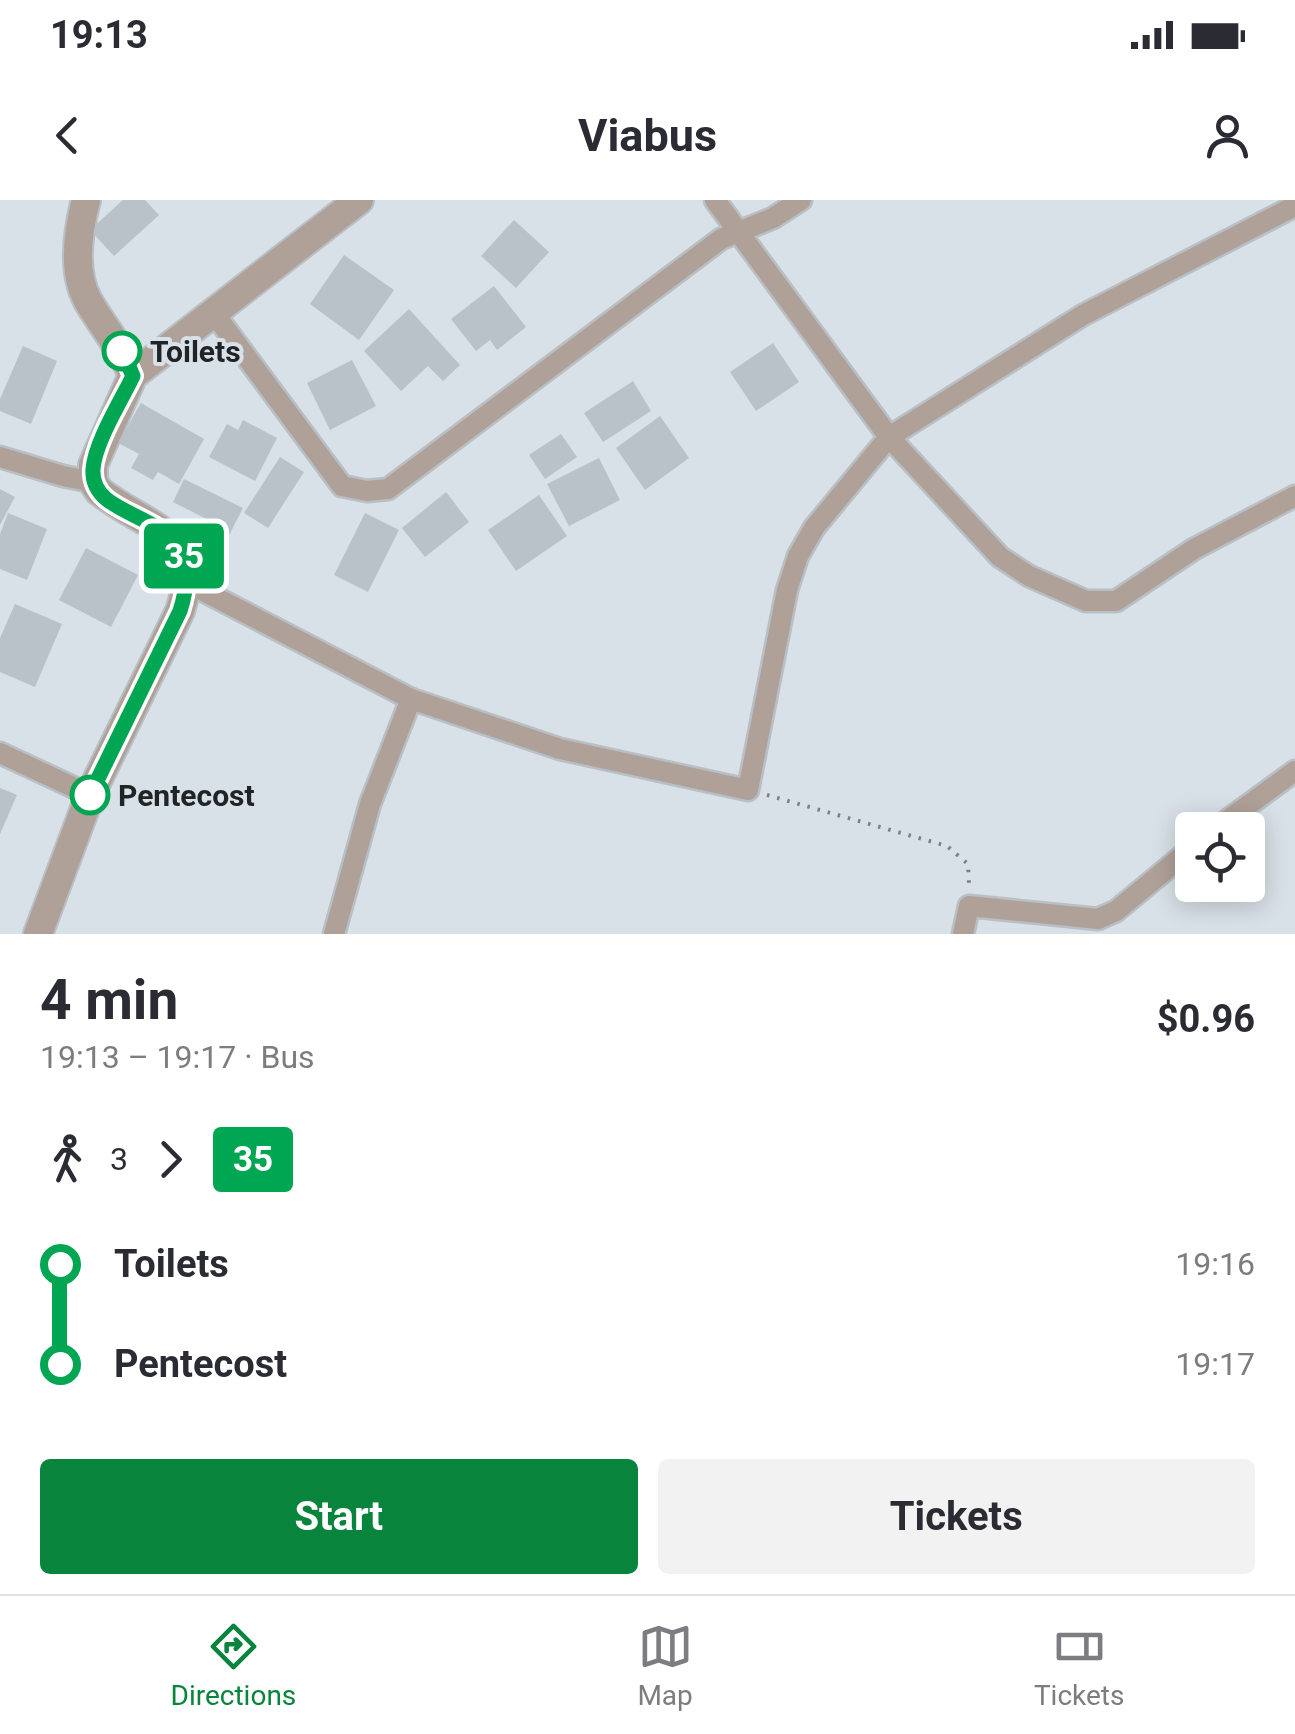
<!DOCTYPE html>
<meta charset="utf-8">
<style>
:root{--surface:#fff;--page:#f2f2f3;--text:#2b2b33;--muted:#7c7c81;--line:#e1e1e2;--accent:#09843d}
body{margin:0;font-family:Roboto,sans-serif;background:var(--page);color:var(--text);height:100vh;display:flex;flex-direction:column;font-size:38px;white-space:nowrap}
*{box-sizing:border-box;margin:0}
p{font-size:32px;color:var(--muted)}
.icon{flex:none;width:55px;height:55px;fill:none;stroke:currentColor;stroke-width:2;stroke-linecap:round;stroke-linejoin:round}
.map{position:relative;height:734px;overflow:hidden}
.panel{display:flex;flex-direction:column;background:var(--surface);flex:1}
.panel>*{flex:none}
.badge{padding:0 20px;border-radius:8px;font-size:35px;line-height:65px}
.fabs{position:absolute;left:1175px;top:612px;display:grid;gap:20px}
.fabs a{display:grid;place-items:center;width:90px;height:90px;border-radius:10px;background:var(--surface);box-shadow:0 5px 25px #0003;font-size:50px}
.map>.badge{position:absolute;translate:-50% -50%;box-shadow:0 0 0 5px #fff}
.legs{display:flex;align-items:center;gap:15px;height:110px;padding:0 40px;font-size:32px}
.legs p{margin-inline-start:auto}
.head{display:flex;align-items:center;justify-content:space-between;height:170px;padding:0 40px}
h1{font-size:55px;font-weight:700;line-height:75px}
.action{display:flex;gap:20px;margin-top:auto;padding:20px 40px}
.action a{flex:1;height:115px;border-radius:10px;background:var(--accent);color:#fff;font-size:40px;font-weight:700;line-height:115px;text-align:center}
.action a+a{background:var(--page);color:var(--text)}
ul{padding:0 40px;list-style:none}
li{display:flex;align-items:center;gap:35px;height:100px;font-size:38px}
li i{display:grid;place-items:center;width:15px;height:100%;margin:0 12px;background:currentColor}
li i::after{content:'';width:25px;height:25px;margin:-12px;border:8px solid;border-radius:50%;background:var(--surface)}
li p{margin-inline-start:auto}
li:first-child i{background:linear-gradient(#0000 50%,currentColor 0)}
li:last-child i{background:linear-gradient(currentColor 50%,#0000 0)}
.status{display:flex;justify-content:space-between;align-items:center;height:70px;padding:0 50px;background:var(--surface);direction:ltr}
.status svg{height:28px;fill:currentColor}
header{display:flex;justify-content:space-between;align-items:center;height:130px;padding:0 40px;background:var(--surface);font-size:45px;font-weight:700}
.tab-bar{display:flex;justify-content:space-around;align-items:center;height:140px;border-top:2px solid var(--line);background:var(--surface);font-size:28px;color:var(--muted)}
.tab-bar a{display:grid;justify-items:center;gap:5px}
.tab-bar .selected{color:var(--accent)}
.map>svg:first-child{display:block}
.building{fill:#bac2c9}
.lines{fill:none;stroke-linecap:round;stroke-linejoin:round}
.minor-casing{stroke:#b8bfc5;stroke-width:25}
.tertiary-casing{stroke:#b8bfc5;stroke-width:32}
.path{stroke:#7c8186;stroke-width:4;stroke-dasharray:2.5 8;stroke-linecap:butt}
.minor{stroke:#b0a198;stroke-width:20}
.tertiary{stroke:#b0a198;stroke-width:28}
.line-1-casing{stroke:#fff;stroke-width:22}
.line-1{stroke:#00a651;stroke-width:15}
.stop-1-dot{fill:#fff;stroke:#00a651;stroke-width:5}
.labels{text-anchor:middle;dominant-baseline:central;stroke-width:8;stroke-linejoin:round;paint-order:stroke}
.stop-label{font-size:30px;font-weight:bold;fill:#212427;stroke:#d9e1e8;text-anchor:start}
</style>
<div class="status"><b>19:13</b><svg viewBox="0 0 49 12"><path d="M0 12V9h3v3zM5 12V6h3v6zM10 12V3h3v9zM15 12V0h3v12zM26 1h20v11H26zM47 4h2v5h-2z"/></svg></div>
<header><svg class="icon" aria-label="back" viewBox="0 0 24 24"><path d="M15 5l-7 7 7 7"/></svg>Viabus<svg class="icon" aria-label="person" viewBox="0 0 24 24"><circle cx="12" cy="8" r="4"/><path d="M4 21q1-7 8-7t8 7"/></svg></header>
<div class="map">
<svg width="1295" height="734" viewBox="0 0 1295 734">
<rect width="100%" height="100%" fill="#d9e1e8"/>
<!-- building -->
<g class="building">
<polygon points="123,0 145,0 159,15 114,56 90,30"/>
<polygon points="514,20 549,52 516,88 481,56"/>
<polygon points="344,55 394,90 359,140 310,104"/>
<polygon points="494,86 526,127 497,150 490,140 476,151 451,119"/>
<polygon points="409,109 460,165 443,181 428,166 401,191 364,151"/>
<polygon points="773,143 799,182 756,211 730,172"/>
<polygon points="23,146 57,161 31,224 0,211 0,199"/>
<polygon points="352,160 376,206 330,230 307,183"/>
<polygon points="633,181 651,211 603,242 584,213"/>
<polygon points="141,203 204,239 179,284 158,272 153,280 131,268 139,254 118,243"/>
<polygon points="660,216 689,258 645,290 616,248"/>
<polygon points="243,220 277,238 255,281 209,257 227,224 238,230"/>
<polygon points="561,234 577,257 545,279 529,255"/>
<polygon points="280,257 304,272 268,328 244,313"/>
<polygon points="599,258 620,300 569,326 547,284"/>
<polygon points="184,279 243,308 224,345 215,340 222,327 173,302"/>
<polygon points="0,289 15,297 0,325"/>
<polygon points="446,292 469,322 425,357 402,328"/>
<polygon points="539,295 567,336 516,371 488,330"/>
<polygon points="8,313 47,329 27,380 0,369 0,334"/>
<polygon points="365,313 399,330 368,392 334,375"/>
<polygon points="86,348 138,375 111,427 59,400"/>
<polygon points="15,404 62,424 35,487 0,472 0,438"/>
<polygon points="0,588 17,595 0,634"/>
</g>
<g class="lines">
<defs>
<g id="minor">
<polyline points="715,0 889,237 1000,357 1029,376 1086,401 1116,401 1194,349 1295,296"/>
<polyline points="213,112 342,286 367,291 388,289 721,39 773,18 801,0"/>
<polyline points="0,257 63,276 93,282"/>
<polyline points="188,383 411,499 560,549 748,590 787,390 798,356 814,328 889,237 1083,115 1295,6"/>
<polyline points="0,553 90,595"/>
<polyline points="1214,630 1295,571"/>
<polyline points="334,734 370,604 411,499"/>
<polyline points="963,734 969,706 1098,719 1116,711 1192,648"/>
</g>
<g id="tertiary">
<path d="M86 0C78 31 72 72 88 101 103 127 121 147 133 175"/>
<path d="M38 734 90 595 180 411C206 332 148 330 99 291L93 282V265L133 175 359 0"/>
</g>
</defs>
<!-- minor casing -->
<use href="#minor" class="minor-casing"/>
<!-- tertiary casing -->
<use href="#tertiary" class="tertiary-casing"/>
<!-- path -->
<polyline class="path" points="767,595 947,646 968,664 969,684"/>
<!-- minor -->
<use href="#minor" class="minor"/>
<!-- tertiary -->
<use href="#tertiary" class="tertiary"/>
</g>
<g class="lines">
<defs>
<path id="line-1" d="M90 595 180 411C215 303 89 330 93 269 95 242 121 201 133 176L122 151"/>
</defs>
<!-- line-1 casing -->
<use href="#line-1" class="line-1-casing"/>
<!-- line-1 -->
<use href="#line-1" class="line-1"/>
</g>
<!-- markers -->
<g class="stop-1-dot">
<circle cx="122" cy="151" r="18"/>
<circle cx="90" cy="595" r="18"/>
</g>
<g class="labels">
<!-- stop labels -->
<g class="stop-label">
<text x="150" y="151">Toilets</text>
<text x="118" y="595">Pentecost</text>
</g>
</g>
</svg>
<div class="fabs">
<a><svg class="icon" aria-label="locate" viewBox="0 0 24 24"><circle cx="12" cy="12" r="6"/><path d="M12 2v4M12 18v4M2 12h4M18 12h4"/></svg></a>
</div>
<b class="badge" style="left:184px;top:356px;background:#00a651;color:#fff">35</b>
</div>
<section class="panel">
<div class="head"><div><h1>4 min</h1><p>19:13 – 19:17 · Bus</p></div><b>$0.96</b></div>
<div class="legs"><svg class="icon" aria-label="walk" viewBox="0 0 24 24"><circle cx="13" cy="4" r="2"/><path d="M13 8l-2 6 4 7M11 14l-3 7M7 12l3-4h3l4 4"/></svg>3<svg class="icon" aria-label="forward" viewBox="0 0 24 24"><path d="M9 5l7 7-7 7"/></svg><b class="badge" style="background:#00a651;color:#fff">35</b></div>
<ul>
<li><i style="color:#00a651"></i><b>Toilets</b><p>19:16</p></li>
<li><i style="color:#00a651"></i><b>Pentecost</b><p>19:17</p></li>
</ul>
<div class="action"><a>Start</a><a>Tickets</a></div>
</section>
<nav class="tab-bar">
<a class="selected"><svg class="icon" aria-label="directions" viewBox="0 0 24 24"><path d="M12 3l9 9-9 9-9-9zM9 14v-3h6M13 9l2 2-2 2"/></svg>Directions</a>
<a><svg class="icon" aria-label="map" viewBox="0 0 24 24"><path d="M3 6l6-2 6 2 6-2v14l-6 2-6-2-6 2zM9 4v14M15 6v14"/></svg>Map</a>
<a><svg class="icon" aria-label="tickets" viewBox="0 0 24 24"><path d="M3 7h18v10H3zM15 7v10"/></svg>Tickets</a>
</nav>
